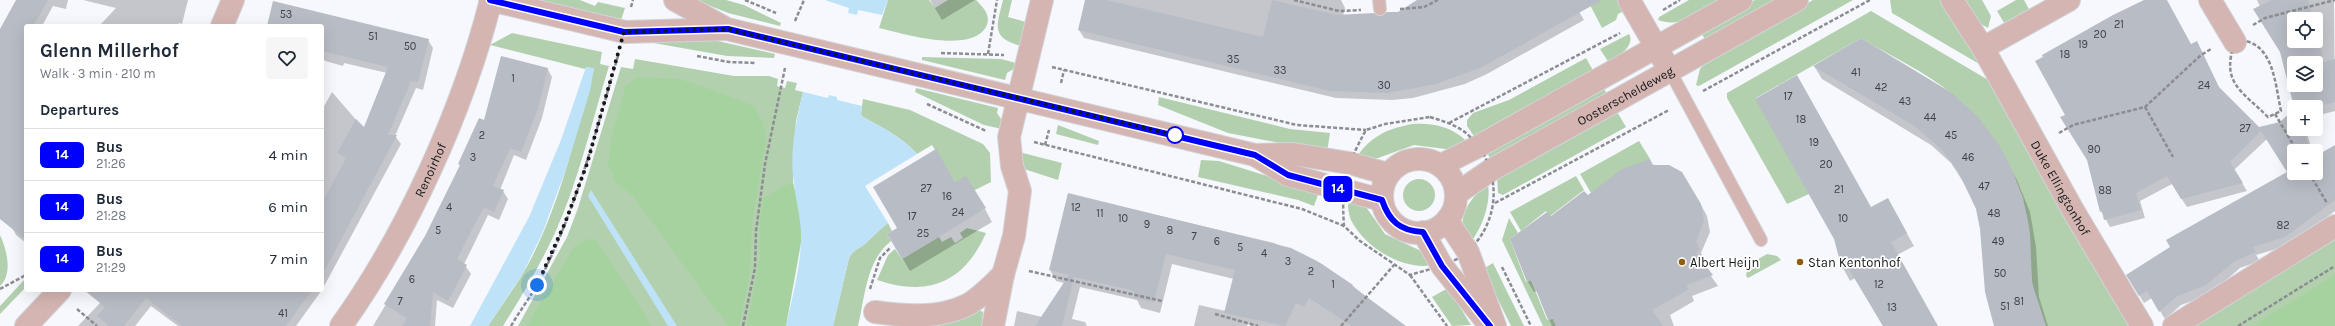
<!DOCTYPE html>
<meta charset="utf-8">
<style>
:root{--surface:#fff;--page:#f6f6f7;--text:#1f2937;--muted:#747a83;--line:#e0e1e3}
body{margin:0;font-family:Karla,sans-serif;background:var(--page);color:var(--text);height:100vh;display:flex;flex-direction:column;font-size:15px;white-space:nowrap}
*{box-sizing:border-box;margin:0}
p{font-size:13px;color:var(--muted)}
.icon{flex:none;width:22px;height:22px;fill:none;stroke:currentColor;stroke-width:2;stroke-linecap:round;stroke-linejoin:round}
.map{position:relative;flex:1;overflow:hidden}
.sheet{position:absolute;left:24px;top:24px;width:300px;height:268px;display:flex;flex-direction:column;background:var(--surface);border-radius:4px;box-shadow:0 4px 16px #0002}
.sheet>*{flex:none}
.badge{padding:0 8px;border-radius:6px;font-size:14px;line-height:26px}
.tools{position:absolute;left:2287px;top:12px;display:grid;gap:8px}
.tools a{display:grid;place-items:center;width:36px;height:36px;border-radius:4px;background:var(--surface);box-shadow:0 4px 16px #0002;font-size:20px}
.you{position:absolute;width:20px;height:20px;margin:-10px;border:3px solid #fff;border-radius:50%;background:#1a73e8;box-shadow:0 0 0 6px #1a73e833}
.map>.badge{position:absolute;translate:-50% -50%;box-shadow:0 0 0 2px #fff}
h2{padding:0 16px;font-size:15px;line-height:36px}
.round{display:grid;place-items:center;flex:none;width:42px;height:42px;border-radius:4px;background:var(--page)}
.head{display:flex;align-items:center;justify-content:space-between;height:68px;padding:0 16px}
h1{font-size:19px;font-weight:700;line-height:30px}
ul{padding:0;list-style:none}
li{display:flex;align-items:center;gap:12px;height:52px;padding:0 16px;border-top:1px solid var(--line)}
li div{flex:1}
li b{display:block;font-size:15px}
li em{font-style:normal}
li .badge{min-width:44px;font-weight:700;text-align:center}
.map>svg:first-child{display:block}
.green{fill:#b2d0ad}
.forest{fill:#a6d2a0}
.water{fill:#bee2f8}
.shadow{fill:#0003;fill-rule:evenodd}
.building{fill:#b8bcc4;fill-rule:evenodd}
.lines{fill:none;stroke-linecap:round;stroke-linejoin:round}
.service-casing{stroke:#d2d4d9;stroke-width:14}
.minor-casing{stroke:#d2d4d9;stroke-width:24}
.tertiary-casing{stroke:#d2d4d9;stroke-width:24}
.path{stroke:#8b8d91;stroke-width:2.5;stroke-dasharray:4 2;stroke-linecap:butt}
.service{stroke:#d4b5b1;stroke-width:12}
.minor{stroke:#d4b5b1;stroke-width:22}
.tertiary{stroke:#d4b5b1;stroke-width:22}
.line-casing{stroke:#fff;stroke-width:9}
.line{stroke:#00f;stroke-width:6}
.walk{stroke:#151719;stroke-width:4;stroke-dasharray:0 7.2}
.stop-dot{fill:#fff;stroke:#00f;stroke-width:2}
.poi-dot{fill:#905d0d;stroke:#fff;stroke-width:1.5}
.labels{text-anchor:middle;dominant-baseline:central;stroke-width:3.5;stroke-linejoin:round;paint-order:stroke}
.number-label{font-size:11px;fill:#3e4044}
.street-label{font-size:13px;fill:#151719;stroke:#fff}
.poi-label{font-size:13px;fill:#151719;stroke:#fff;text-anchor:start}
</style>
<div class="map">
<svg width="2335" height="326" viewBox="0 0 2335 326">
<rect width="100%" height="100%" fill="#f6f8fe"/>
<!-- green -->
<g class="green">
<polygon points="525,0 580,0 595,6 598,2 625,8 621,20"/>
<polygon points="696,0 726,0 744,5 781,23 780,26 728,13"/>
<path d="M888 0H929L935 8 948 0H976C983 7 992 16 986 27 970 54 904 34 879 28Z"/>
<path d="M1003 0H1012L1008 17 1026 22 1021 46C990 38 997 25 1003 0Z"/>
<polygon points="1590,0 1617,0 1624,11 1618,14 1616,20 1602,28 1588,1"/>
<path d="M1689 0H1722C1702 11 1682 29 1658 20L1659 17Z"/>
<polygon points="1755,0 1779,0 1706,41 1700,31"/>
<polygon points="1813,0 1853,0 1699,86 1696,85 1700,69 1711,57"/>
<polygon points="1890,0 1940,0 1958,31 1971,46 1981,65 1892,13"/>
<polygon points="1964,0 1982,0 1991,16 1988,28 1981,24"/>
<polygon points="2016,0 2024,0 2030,11 2006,26 1997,11"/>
<path d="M1871 11 1990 81 2135 326H2046C2038 309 2032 289 2031 271 2029 254 2031 238 2028 222 2019 173 1991 125 1952 94 1926 72 1890 56 1861 38L1756 98 1809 194 1787 204 1727 98V93Z"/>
<path d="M512 33 602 52 600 64 609 66C592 121 579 180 555 233 540 265 522 296 503 326H488C503 303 520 281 532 257 562 198 576 132 594 69L586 67 585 69 490 45Z"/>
<path d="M1629 34C1636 45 1617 58 1609 63L1600 49Z"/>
<polygon points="709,39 775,54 774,58 727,56 648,42"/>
<polygon points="922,57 1001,59 1016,63 1015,68 1007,73 1005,80 922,60"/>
<polygon points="1586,58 1594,72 1476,139 1467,126 1467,120 1473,113 1509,100"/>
<polygon points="635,59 734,76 769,76 778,79 777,86 785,88 787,81 797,83 795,90 803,92 796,121 793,164 793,183 801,216 786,326 518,326 567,237 578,208 621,67 633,69"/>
<polygon points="1602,85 1608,96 1492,161 1485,150"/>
<polygon points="916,88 998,108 997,113 1003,122 1002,129 984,125 915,92"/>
<polygon points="1159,97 1290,129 1330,133 1327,152 1228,133 1158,105"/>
<path d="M863 99 910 110 983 144 990 153 991 182 975 190 955 182 932 145 917 154C902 137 883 128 863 117L861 114Z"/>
<polygon points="1616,110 1626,127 1503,195 1498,193 1497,177"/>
<path d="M1413 124C1434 123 1454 127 1469 144L1453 150 1414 145 1378 158H1370L1358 155C1373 135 1389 128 1413 124Z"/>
<polygon points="1058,125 1099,141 1098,145 1056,134"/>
<polygon points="1639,141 1650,159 1591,193 1580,174"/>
<polygon points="1019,152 1062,163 1058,180 1021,168"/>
<polygon points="1201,160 1219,161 1319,192 1314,206 1298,200 1198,177"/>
<polygon points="1576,176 1584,190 1550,216 1546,211 1521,231 1510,212"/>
<circle cx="1419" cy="195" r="16"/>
<path d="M1488 184C1491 202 1483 225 1473 239 1470 236 1464 231 1463 227 1460 211 1476 192 1488 184Z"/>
<path d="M1348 199 1366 207 1385 234 1419 250 1433 265C1403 271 1364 247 1351 220 1348 213 1348 205 1348 199Z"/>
<polygon points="1509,218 1518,233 1510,239 1526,282 1531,280 1547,320 1553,319 1556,326 1543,326 1502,240"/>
<path d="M888 223 892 231 887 234 891 241C866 261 865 297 858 326H833L849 258C854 248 862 248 868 241 875 235 880 229 888 223Z"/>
<path d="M967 228 986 233C964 283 928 297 877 280L888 255 895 249 902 259 939 237 942 242 951 237 955 243 963 238 960 233Z"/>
<path d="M0 235C7 250 13 274 0 286Z"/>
<polygon points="2335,236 2335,326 2189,326"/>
<polygon points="1767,254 1777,256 1781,260 1748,278 1746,276 1748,265"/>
<polygon points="1493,263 1524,326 1511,326 1483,269"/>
<polygon points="25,279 26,287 0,314 0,306"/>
<polygon points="1448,288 1471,325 1452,326 1432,297"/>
<polygon points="977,309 983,312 982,326 939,326 940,324"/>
</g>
<!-- forest -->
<g class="forest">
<polygon points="639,77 679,79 704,87 754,106 763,122 766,139 752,224 750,273 739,326 728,326 633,196 616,183 608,164 612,135 626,85"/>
<polygon points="793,183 801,216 801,243 786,326 747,326 760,257 760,224 763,198 781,187"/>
<polygon points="588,239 596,240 652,326 527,326 574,247"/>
<polygon points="2335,275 2335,326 2252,326"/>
</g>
<!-- water -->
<g class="water">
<polygon points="825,0 888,0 882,15 858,10 857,15 848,13 849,8"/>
<polygon points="586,67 594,68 590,91 566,169 542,234 523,273 488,326 470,326 529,217 561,140"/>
<path d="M803 92 828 98 829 95 837 97V100L862 106 861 114 863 117C883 128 902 137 917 154L865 186 888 223C880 229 875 235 868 241 862 248 854 248 849 258L833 326H786C792 299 800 269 801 241 802 221 796 203 794 183 789 153 796 122 803 92Z"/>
<polygon points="591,190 677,326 668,326 588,196"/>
</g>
<!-- shadow -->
<g class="shadow">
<polygon points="17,0 68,0 66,9 53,6 42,26 26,26 26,243 16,235 0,203 0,31"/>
<polygon points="83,0 188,0 182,24 179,23 177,26 99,26 116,8"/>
<polygon points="930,0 975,0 942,20"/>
<polygon points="1086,0 1341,0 1345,8 1343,16 1381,18 1398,13 1419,0 1572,0 1584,20 1487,74 1465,84 1413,98 1392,100 1336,98 1084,38 1079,30"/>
<polygon points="2145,0 2166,0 2191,45 2220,89 2259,128 2280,123 2294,110 2294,129 2306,129 2312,151 2294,151 2294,173 2316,173 2316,158 2335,146 2335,211 2290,245 2256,255 2260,261 2240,268 2209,295 2181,305 2165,319 2152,298 2144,303 2127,275 2288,173 2267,139 2234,170 2247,191 2187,207 2172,184 2140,201 2145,218 2110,227 2101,211 2089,161 2067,115"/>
<path d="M2257 0H2334L2335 111 2316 116V107H2295L2282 53ZM2294 19H2316V41H2294ZM2294 63H2316V85H2294Z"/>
<polygon points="274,3 428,40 433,48 423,90 416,88 395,136 401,144 322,290 322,110 332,92 364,129 387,73 344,63 343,66 322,60 322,26 268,26"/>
<polygon points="1814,66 1991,136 2017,180 2030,212 2036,247 2039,297 2048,326 1997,326 1977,208 1969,191 1951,163 1931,145 1822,79"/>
<polygon points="547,68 552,77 542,118 526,160 514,155 500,190 503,191 508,199 499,220 488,215 475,242 464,264 471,274 453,308 437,300 435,326 373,326 426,237 460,166 459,164 484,121"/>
<polygon points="1652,166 1701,205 1707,216 1710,232 1701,253 1705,261 1702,263 1718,286 1692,296 1694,301 1670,315 1674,326 1552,326 1537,291 1534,292 1528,282 1551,217 1588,196"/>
<polygon points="1068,194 1274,243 1322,264 1352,285 1400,326 1252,326 1248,324 1247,326 1194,326 1199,305 1230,312 1234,279 1172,264 1160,313 1141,308 1137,300 1080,287 1072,319 1085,322 1087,326 1014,326 1017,311 1042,317 1064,283 1056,281 1050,270"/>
<polygon points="1871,208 1895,212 1914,246 1897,255 1937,326 1883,326 1855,278 1850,281 1843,268"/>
<polygon points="985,209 992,222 910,271 896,247"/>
<polygon points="108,290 322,290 296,326 178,326 151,306 135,326 78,326 100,303 99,301"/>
</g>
<!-- building -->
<g class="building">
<polygon points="16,0 48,0 33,26 26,26 26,240 0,219 0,29"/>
<polygon points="1085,0 1106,0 1263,37 1272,0 1337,15 1374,13 1380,16 1387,12 1398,12 1417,0 1602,0 1482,67 1436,84 1387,93 1330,91 1078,30"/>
<polygon points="2144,0 2167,0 2191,44 2197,41 2219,87 2259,127 2280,122 2294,109 2294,129 2304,129 2310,151 2294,151 2294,173 2316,173 2316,156 2335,145 2335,200 2285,237 2253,247 2256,252 2235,261 2206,285 2176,297 2159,312 2147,291 2139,296 2126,275 2170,247 2166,240 2287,172 2261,131 2230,162 2243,183 2181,199 2167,176 2136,193 2141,210 2104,220 2102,211 2100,212 2087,160 2060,117 2065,115 2035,61 2043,57 2042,55 2113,15"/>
<path d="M2272 0H2308L2313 19H2294V41H2316V31L2324 62 2335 59V102L2316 107H2294L2280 52 2253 9ZM2294 63H2316V85H2294Z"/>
<polygon points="273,1 429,39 418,82 411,81 388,135 397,135 322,275 322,203 346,158 337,153 356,119 364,127 388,67 322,51 322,26 267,26"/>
<polygon points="1861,38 1952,93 1978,117 1999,145 2010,165 2023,198 2030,233 2032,283 2046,326 1994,326 1985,292 1980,229 1976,209 1958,171 1942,150 1916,127 1813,66"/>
<polygon points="501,56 548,68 538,109 521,152 510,148 493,186 504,190 494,212 484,207 470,233 457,259 467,265 448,301 433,292 430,326 402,326 407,318 384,304 425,236 460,165 458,164 479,118 484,120"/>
<polygon points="1797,75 1871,207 1888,198 1907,233 1891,242 1938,326 1883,326 1847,266 1842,269 1834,239 1755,99"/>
<polygon points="936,149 955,182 966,176 986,208 902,259 887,234 897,228 873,187"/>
<polygon points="1650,159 1653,165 1669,165 1682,172 1701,204 1704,221 1696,242 1700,249 1696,253 1713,275 1687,285 1688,290 1652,310 1663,326 1556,326 1553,318 1548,320 1532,280 1527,282 1510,239 1547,212 1551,216 1584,191 1588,195 1622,169"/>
<polygon points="1068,193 1291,248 1317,261 1353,285 1352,286 1406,326 1352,326 1309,298 1304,307 1296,303 1285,326 1224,313 1235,270 1166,254 1154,302 1134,298 1135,292 1131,290 1074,277 1062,326 1035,326 1069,275 1049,270"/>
<polygon points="84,290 312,290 286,326 182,326 146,298 124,326 109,326 97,316 105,307"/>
</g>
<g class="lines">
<defs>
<g id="service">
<polyline points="1379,0 1380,9"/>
<polyline points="1670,71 1761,240"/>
</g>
<g id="minor">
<polyline points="1629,0 1670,71"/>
<path id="s1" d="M1952 0 1983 48 2074 212 2142 326"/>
<polyline points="2210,0 2235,42"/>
<polyline points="222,26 233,0"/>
<polyline points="1983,48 2069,0"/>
<path d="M875 312C905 316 939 319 967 305 979 299 992 285 1003 275"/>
<polyline points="26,326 60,290"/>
<path id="s2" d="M341 326C407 234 463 110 491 0"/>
<polyline points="993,326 1003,275 1014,236 1020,191 1012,166 1009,137 1042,0"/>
<polyline points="2174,326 2335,226"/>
</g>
<g id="tertiary">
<polyline points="490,0 625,32 726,29"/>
<polyline points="675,0 727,29 1255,155 1293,154 1349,163 1388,174"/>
<polyline points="1255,155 1288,175 1382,200"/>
<circle cx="1419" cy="196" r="37"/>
<polyline points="1441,165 1479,146 1741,0"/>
<path id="s3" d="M1456 194 1491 170 1797 0"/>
<polyline points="1447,220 1468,252 1495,326"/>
<polyline points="1423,232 1442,266 1487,322"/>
</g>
</defs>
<!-- service casing -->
<use href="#service" class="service-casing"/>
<!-- minor casing -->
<use href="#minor" class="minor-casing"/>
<!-- tertiary casing -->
<use href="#tertiary" class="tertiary-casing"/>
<!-- path -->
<g class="path">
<polyline points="745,0 776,13"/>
<polyline points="1294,0 1339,11 1361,10"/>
<polyline points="631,7 633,0"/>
<polyline points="1400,9 1424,7 1438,0"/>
<polyline points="1663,10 1680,0"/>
<polyline points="795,21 804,0"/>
<polyline points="2253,25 2265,18 2335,0"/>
<path d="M2241 40C2274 44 2275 84 2281 111L2268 117C2242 91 2220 83 2235 42Z"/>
<polyline points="941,53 1004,55"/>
<polyline points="988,54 997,0"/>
<polyline points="697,56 729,62 756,63"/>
<polyline points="1052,67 1297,125 1366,130"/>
<polyline points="1061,83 1064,70"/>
<polyline points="1703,91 1870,0"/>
<polyline points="927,104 986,131"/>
<polyline points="2145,107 2173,157"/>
<polyline points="2275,114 2297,151"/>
<path d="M1430 117C1443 121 1456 125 1466 133 1502 164 1503 219 1468 251 1453 265 1429 269 1410 275L1360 241 1344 226C1341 184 1346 166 1366 130L1385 124Z"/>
<polyline points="1449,123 1620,33"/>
<polyline points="2059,133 2073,125 2145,107 2201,55 2211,49"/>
<polyline points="1034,142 1302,209 1344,226"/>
<polyline points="1045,145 1049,130"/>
<polyline points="2309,173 2327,203"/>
<polyline points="1495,203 1669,110"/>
<polyline points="1502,267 1531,326"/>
<polyline points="1029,271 1162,301"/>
<polyline points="1410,275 1447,326"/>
<polyline points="0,289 26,275"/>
<polyline points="870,289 880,258 891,247"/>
<polyline points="77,309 97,326"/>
<polyline points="1215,314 1258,326"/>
<path d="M511 326C519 312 529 299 537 285 575 214 595 134 618 56"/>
<polyline points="743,326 755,268 756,231 765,164 785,68"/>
<polyline points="1341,326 1394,265"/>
<polyline points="2238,326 2335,266"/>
</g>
<!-- service -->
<use href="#service" class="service"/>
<!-- minor -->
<use href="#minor" class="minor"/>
<!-- tertiary -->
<use href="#tertiary" class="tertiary"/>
</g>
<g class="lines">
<defs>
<path id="line" d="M490 0 624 32 728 29 1255 155 1288 175 1382 200C1389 221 1400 231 1423 232L1442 266 1490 326"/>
</defs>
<!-- line casing -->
<use href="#line" class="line-casing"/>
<!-- line -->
<use href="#line" class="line"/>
<!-- walk -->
<polyline class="walk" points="537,285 565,223 587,164 624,32 728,29 1175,135"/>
</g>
<!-- markers -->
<circle class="stop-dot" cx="1175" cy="135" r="8"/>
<g class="poi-dot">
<circle cx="1682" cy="262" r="4"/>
<circle cx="1800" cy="262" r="4"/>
</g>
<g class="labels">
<!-- number labels -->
<g class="number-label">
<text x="286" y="14">53</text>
<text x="2119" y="24">21</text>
<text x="2100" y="34">20</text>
<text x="373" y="36">51</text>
<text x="2083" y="44">19</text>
<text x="410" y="46">50</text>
<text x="2065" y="54">18</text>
<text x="1233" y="59">35</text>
<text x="1280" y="70">33</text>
<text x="1856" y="72">41</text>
<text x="513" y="78">1</text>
<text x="1384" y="85">30</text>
<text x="2204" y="85">24</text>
<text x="1881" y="87">42</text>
<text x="1788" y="96">17</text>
<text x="1905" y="101">43</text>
<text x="1930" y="117">44</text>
<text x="1801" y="119">18</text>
<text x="2245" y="128">27</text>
<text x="482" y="135">2</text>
<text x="1951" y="135">45</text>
<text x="1814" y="142">19</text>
<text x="2094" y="149">90</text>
<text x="473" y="157">3</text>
<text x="1968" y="157">46</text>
<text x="1826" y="164">20</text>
<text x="1984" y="186">47</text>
<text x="926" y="188">27</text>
<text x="1839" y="189">21</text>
<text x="2105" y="190">88</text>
<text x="947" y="196">16</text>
<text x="449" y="207">4</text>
<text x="1076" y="207">12</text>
<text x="958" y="212">24</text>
<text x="1100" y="213">11</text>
<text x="1994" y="213">48</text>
<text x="912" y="216">17</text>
<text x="1123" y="218">10</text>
<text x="1843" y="218">10</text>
<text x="1147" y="224">9</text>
<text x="2283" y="225">82</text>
<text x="438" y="230">5</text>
<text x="1170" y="230">8</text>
<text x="923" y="233">25</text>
<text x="1194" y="236">7</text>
<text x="1217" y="241">6</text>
<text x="1998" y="241">49</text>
<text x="1240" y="247">5</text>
<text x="1264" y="253">4</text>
<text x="1288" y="261">3</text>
<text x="1311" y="271">2</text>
<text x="2000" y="273">50</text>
<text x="412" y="279">6</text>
<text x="1333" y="284">1</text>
<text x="1879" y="284">12</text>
<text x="400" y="301">7</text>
<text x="2019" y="301">81</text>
<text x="2005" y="306">51</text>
<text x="1892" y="307">13</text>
<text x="283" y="313">41</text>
</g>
<!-- street labels -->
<g class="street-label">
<text stroke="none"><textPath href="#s3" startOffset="196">Oosterscheldeweg</textPath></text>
<text stroke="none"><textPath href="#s2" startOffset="180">Renoirhof</textPath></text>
<text stroke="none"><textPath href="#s1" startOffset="217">Duke Ellingtonhof</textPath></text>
</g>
<!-- poi labels -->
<g class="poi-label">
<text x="1690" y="262">Albert Heijn</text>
<text x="1808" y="262">Stan Kentonhof</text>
</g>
</g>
</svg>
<div class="tools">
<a><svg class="icon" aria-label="locate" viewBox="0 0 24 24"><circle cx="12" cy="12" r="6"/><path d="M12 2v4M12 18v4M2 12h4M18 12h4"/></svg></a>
<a><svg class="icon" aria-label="layers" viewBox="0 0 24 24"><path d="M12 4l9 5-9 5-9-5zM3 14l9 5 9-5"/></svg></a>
<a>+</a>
<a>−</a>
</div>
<div class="you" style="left:537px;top:285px"></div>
<b class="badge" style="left:1338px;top:189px;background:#00f;color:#fff">14</b>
<section class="sheet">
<div class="head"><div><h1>Glenn Millerhof</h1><p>Walk · 3 min · 210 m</p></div><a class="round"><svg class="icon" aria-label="heart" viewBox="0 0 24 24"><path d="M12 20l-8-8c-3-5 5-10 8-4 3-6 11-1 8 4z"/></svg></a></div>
<h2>Departures</h2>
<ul>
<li><span class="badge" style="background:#00f;color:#fff">14</span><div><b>Bus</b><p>21:26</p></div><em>4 min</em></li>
<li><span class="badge" style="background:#00f;color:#fff">14</span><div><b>Bus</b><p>21:28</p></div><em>6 min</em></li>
<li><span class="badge" style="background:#00f;color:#fff">14</span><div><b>Bus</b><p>21:29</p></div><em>7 min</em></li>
</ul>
</section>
</div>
